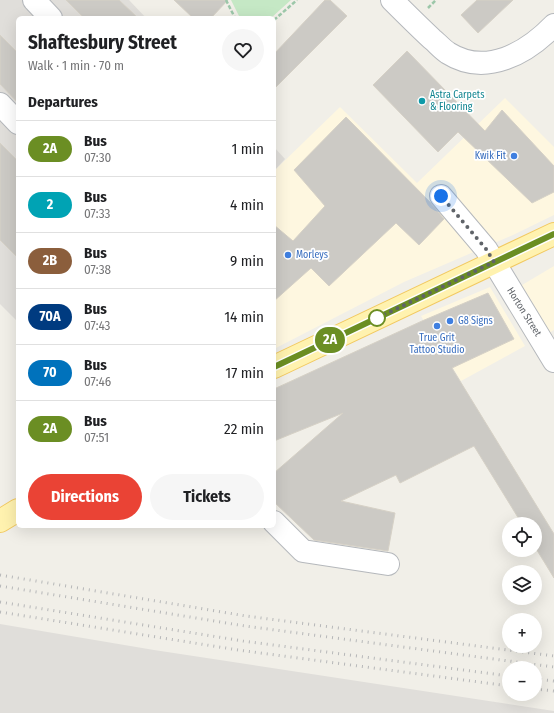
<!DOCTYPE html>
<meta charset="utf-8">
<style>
:root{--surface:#fff;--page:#f6f6f6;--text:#202124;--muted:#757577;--line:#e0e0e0;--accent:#ea4335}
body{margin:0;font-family:"Fira Sans Condensed",sans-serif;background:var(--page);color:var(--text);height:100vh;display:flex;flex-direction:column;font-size:15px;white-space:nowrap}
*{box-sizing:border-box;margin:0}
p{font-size:13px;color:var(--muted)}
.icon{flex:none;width:22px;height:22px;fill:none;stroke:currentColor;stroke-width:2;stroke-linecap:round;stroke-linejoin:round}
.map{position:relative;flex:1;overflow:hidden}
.drawer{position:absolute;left:16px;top:16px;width:260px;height:512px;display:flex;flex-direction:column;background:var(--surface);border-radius:6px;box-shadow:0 4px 16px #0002}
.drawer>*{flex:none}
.badge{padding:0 8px;border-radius:13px;font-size:14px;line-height:26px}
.buttons{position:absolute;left:502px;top:517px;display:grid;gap:8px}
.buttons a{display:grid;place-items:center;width:40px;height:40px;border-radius:50%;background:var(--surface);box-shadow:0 4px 16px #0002;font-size:20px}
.you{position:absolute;width:20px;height:20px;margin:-10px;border:3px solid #fff;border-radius:50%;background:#1a73e8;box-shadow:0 0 0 6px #1a73e833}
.map>.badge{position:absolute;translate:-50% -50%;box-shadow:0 0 0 2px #fff}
h2{padding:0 12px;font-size:15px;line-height:36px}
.round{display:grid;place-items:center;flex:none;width:42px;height:42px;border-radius:21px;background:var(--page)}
.summary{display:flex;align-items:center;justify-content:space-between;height:68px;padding:0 12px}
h1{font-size:19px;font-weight:700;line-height:30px}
.action{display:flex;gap:8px;margin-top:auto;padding:8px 12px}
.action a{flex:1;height:46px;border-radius:24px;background:var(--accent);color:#fff;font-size:16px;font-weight:700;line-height:46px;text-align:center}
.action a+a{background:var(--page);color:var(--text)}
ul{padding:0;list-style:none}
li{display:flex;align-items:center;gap:12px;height:56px;padding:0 12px;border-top:1px solid var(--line)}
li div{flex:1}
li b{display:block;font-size:15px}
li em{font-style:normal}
li .badge{min-width:44px;font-weight:700;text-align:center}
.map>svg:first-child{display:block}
.commercial{fill:#fef7e0}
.industrial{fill:#e0deda}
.green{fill:#c5e8c5}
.building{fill:#cccac5;stroke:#d6d1c6}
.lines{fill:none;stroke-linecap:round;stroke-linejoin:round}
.minor-casing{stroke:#b5b8bc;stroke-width:24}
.major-casing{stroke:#f2c960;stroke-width:24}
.path{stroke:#9cc7a9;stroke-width:2.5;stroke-dasharray:4 2;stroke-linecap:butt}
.minor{stroke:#fff;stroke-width:22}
.major{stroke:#fff2af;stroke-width:22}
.rail{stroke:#b6b7b8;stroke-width:3;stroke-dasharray:1 5;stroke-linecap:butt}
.line-casing{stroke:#fff;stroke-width:9}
.line{stroke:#6b8e23;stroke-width:6}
.walk{stroke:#5f6368;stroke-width:4;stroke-dasharray:0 7.2}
.culture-dot{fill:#0f9aa8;stroke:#fff;stroke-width:1.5}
.shop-dot{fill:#3f7fe0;stroke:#fff;stroke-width:1.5}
.stop-dot{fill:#fff;stroke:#6b8e23;stroke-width:2}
.labels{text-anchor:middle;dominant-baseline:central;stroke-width:3.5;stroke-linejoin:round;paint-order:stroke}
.culture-label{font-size:10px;fill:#0d838f;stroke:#fff;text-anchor:start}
.shop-label{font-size:10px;fill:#366cbe;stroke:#fff;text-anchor:start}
.street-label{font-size:10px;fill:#5f6368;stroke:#fff}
</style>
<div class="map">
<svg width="554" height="713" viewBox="0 0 554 713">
<rect width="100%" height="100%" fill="#f1efe8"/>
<!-- commercial -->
<g class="commercial">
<polygon points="505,98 554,147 554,215 513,235 404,282 274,349 274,171 340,107 417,183"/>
<polygon points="554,266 554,330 546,335 517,288"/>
<polygon points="490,287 525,346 461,381 421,316"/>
</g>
<!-- industrial -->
<g class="industrial">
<polygon points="0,0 129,0 146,18 18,18 18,322 0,304"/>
<polygon points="274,147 285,159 274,171"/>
<polygon points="0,624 154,650 554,711 554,713 0,713"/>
</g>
<!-- green -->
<polygon class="green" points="231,0 291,0 271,18 240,18"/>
<!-- building -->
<g class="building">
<polygon points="66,0 119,0 138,18 84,18"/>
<polygon points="174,0 228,0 211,18 193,18"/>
<polygon points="325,0 330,0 347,16 274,89 274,54"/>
<polygon points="477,0 513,0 478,33 461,15"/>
<polygon points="0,35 18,53 18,103 0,84"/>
<polygon points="407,51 485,131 502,110 554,166 554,192 532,203 458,132 438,152 373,85"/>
<polygon points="346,117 430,202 444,219 419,245 396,223 329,286 311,268 274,301 274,225 293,241 325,206 294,170"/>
<polygon points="0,143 18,161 18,258 0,240"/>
<polygon points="488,293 514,339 452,368 554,534 554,578 535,547 535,524 522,524 474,446 400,483 396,475 341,501 395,513 388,551 314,540 274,502 274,473 343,413 274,441 274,389 422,321"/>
</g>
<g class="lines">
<defs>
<g id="minor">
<polyline points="34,0 51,18"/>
<path d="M392 0C405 13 418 26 432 39 437 43 442 49 448 53 486 77 527 53 554 25"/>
<polyline points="0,104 18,123"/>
<polyline points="441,196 486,249 554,361"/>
<polyline points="274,522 303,551 388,564"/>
</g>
<g id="major">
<polyline points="274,367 554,234"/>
<polyline points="0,521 18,510"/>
</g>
</defs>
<!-- minor casing -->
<use href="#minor" class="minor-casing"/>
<!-- major casing -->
<use href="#major" class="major-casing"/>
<!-- path -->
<g class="path">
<polyline points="226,0 235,18"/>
<polyline points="428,8 436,0"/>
<polyline points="274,20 297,0"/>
</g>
<!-- minor -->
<use href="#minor" class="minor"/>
<!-- major -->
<use href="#major" class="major"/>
<!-- rail -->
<g class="rail">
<polyline points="0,575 246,616 554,656"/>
<polyline points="0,586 245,626 554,667"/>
<polyline points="0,602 243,641 509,676"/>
<polyline points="0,612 238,650 509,686"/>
<polyline points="535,679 554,681"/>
<polyline points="535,689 554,691"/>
</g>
</g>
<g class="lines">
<defs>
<polyline id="line" points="274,367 554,234"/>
</defs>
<!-- line casing -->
<use href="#line" class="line-casing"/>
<!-- line -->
<use href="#line" class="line"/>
<!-- walk -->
<polyline class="walk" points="377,318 371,321 494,262 486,249 441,196"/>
</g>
<!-- markers -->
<circle class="culture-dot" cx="422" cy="101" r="4"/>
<g class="shop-dot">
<circle cx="514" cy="156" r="4"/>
<circle cx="288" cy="255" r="4"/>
<circle cx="450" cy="321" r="4"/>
<circle cx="437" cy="326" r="4"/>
</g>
<circle class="stop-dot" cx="377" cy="318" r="8"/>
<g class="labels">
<!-- culture labels -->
<g class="culture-label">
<text x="430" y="95">Astra Carpets<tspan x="430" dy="12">&amp; Flooring</tspan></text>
</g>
<!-- shop labels -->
<g class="shop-label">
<text x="506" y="156" text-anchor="end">Kwik Fit</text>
<text x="296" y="255">Morleys</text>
<text x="458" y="321">G8 Signs</text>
<text x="437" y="338" text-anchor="middle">True Grit<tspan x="437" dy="12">Tattoo Studio</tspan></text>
</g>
<!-- street labels -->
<g class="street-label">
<text transform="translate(524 312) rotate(58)">Horton Street</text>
</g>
</g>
</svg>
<div class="buttons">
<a><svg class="icon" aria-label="locate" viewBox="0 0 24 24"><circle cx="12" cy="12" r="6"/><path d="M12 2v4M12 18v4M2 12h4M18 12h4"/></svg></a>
<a><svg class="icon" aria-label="layers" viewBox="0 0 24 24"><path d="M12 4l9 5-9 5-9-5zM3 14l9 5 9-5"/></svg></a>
<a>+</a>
<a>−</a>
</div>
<div class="you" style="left:441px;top:196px"></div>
<b class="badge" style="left:330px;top:340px;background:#6b8e23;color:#fff">2A</b>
<section class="drawer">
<div class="summary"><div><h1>Shaftesbury Street</h1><p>Walk · 1 min · 70 m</p></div><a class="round"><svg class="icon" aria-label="heart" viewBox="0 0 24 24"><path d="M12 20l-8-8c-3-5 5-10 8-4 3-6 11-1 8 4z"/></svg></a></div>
<h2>Departures</h2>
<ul>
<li><span class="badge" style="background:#6b8e23;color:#fff">2A</span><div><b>Bus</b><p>07:30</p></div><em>1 min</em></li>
<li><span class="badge" style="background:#00a3b4;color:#fff">2</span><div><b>Bus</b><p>07:33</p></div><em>4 min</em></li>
<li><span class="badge" style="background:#8b5e3c;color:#fff">2B</span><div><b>Bus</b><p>07:38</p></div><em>9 min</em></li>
<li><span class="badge" style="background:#003b80;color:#fff">70A</span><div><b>Bus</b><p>07:43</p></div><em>14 min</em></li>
<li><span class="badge" style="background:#0072bc;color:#fff">70</span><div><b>Bus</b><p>07:46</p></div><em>17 min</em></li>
<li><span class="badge" style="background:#6b8e23;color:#fff">2A</span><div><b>Bus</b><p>07:51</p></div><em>22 min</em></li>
</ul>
<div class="action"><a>Directions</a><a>Tickets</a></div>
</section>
</div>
